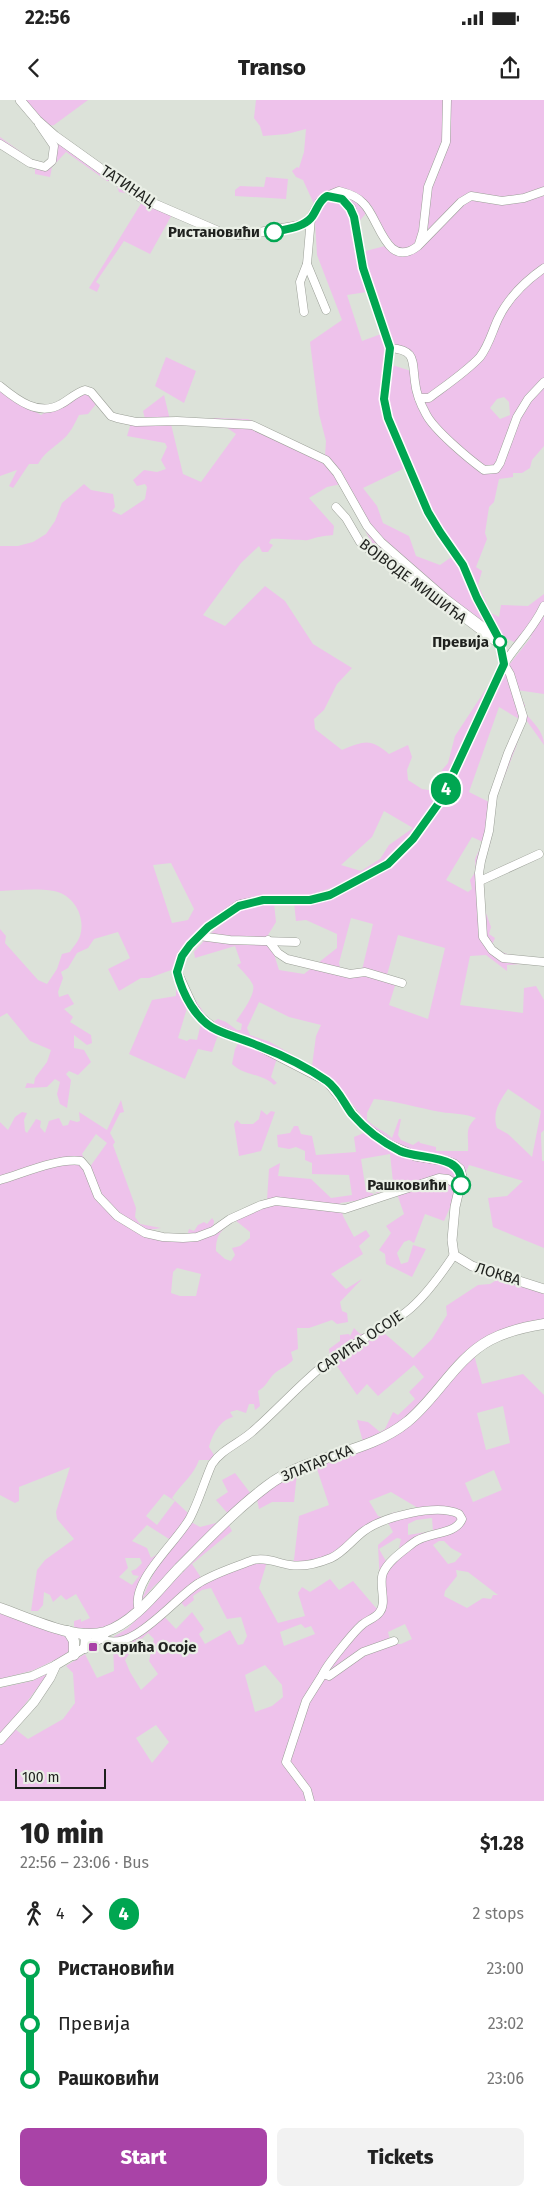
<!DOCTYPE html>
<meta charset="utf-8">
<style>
:root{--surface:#fff;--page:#f2f2f2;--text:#222;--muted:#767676;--accent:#a943a7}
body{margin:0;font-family:"Fira Sans",sans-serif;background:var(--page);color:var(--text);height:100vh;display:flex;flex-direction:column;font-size:19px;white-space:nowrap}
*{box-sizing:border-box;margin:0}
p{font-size:16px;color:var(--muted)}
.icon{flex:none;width:28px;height:28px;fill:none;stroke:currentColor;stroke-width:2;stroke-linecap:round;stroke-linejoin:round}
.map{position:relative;height:1701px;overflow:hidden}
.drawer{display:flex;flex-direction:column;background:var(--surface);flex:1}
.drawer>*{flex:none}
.badge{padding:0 10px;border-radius:16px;font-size:18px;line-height:32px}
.scale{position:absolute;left:15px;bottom:12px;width:91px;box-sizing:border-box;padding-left:5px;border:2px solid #1f211e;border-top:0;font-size:14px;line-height:18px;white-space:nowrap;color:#1f211e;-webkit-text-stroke:4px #eaefe6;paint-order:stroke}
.map>.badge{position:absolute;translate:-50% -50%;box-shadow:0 0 0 2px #fff}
.legs{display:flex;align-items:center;gap:8px;height:55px;padding:0 20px;font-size:16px}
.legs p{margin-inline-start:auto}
.summary{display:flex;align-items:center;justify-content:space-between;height:85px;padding:0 20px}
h1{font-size:28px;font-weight:800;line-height:38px}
.action{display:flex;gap:10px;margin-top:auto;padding:10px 20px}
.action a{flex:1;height:58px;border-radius:8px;background:var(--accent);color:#fff;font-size:20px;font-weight:800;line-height:58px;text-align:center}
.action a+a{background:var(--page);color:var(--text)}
ul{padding:0 20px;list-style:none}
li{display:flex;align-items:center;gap:18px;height:55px;font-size:19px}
li i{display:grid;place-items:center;width:8px;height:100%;margin:0 6px;background:currentColor}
li i::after{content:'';width:12px;height:12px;margin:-6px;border:4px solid;border-radius:50%;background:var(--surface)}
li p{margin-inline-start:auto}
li:first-child i{background:linear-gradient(#0000 50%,currentColor 0)}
li:last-child i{background:linear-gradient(currentColor 50%,#0000 0)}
.status{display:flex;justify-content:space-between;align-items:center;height:35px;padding:0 25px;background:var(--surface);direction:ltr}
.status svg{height:14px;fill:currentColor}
header{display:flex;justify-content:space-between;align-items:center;height:65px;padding:0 20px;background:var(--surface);font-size:22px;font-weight:800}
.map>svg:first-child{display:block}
.green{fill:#eec2eb;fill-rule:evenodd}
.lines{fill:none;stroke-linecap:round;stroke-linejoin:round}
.minor-casing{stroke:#9b9f97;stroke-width:9}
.tertiary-casing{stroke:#9b9f97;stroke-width:10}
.secondary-casing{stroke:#9b9f97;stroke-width:11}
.minor{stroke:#fff;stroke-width:8}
.tertiary{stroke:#fff;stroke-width:9}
.secondary{stroke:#fff;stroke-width:10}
.line-1-casing{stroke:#fff;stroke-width:11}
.line-1{stroke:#00a651;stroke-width:8}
.stop-1-dot{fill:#fff;stroke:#00a651;stroke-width:2.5}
.poi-dot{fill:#a943a7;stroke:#eaefe6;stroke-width:2}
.labels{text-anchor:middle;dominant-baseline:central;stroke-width:4.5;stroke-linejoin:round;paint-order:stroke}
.street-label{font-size:15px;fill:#1f211e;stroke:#eaefe6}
.stop-label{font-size:15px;font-weight:bold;fill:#1f211e;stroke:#eaefe6;text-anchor:end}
.poi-label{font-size:15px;font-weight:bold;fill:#1f211e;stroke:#eaefe6;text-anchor:start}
</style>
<div class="status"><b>22:56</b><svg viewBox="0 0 49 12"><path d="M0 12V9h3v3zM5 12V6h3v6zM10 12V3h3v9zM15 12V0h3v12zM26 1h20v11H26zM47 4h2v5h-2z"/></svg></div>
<header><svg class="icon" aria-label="back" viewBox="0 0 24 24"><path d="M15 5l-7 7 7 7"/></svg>Transo<svg class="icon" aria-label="share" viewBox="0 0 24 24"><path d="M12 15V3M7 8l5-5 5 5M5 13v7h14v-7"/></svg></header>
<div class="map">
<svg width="544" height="1701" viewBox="0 0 544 1701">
<rect width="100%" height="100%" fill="#dce2d9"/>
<!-- green -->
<g class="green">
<path d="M18 0H88L54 25 49 26 65 45 121 81H131V88L125 93 119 92C117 85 115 81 107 81L66 52 52 67 50 77 35 74V68L0 45V37L39 65 49 66 51 46Z"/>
<path d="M256 0H544V346L532 360 530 368 522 373H513V377L499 379 494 402 489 407 485 433 487 439 476 467 482 471 478 485 491 513 499 517 501 505 528 506 544 494V594L517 590 525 605V613C533 622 544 632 544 645L524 617 516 647 496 698 490 744 475 783 491 827 489 834 495 838 492 845C500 853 509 855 521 856L522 864 507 865V871L486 855 470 856 460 905 523 913 524 888 536 886 544 900V1030L541 1033C541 1043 542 1051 542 1061H544V1148L493 1127 488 1098 507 1096 523 1081 469 1065 444 1121 425 1114 414 1143 409 1140 404 1142 397 1153 401 1164 408 1162 413 1145 426 1149 412 1177 386 1164 385 1154 379 1150 391 1133 386 1126 404 1114 395 1088 374 1094 368 1099 340 1103 343 1116 354 1137 366 1130 370 1136 359 1146 363 1154 331 1174 346 1189 362 1179 340 1202 342 1211 347 1213 348 1222 337 1224 332 1220 309 1228H297L298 1249 291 1252 293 1260C288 1266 281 1268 275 1273 268 1279 267 1286 258 1291L260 1306 255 1310 254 1304H249L246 1313 237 1310 230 1312 233 1317C220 1320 212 1335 209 1347L214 1355 212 1360H199C194 1375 181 1384 172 1398L189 1414 184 1428 176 1438 169 1439 147 1425 132 1441 147 1448 151 1458 161 1452V1456C155 1464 149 1470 145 1479 142 1488 140 1500 134 1508 121 1527 95 1534 74 1527V1521L81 1519V1522L90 1518 76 1494 66 1500 61 1495 53 1502 50 1495 44 1492 43 1505 38 1511H31L37 1470 45 1460 74 1439 57 1419 56 1412 70 1367 19 1387V1401L15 1403 0 1395V1022L8 1030 15 1017 22 1012 27 1013 24 1020 25 1031 27 1033 36 1019 41 1021 40 1027 45 1033 49 1021 59 1018 63 1026 68 1025 70 1020 77 1022 80 1021 79 1012 107 1030 121 1000 124 1012 120 1013 110 1033 115 1042 113 1045 136 1108 135 1117 140 1124 161 1128 148 1130 150 1137 159 1139 163 1133 171 1134 175 1140 190 1141 195 1139 188 1133 189 1129 194 1131 198 1125 204 1122 207 1124 212 1118 214 1121 213 1128H216L244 1114 246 1108 259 1110 271 1105 292 1103 281 1099 267 1100 269 1069 280 1063 278 1076 311 1079 331 1098 352 1095 349 1075 312 1074V1063L305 1060V1051L296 1047 289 1049 278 1047 277 1035 290 1033 294 1026H298L301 1034 312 1036 316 1055 356 1052 354 1037 364 1033 401 1056 450 1067 456 1063 411 1053 393 1045 376 1034 338 986 320 972 267 946 216 927 206 920 187 888 207 917 213 922 218 919 226 922 237 930H241L242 924 236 921C241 914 256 894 253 885 250 878 242 871 237 865L241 863 235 846 195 858 194 852 211 833 246 805 274 803 276 822 268 835 279 870 304 874 337 848V834L306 820 296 821 294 802C346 802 393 767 424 728 429 721 437 714 441 707 443 702 442 693 443 688L404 743 378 766 346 783 307 796 271 797 233 806 174 869 149 878H141L119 891 108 869 130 858 118 832 94 839 88 848 77 853 68 868 61 872 63 878 58 892 59 897 68 894 74 904 64 909 73 917 70 922 91 935 92 943 87 945 74 935V948L84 950 91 962 78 975 69 971 66 974 71 980 67 1008 60 1004 57 994 60 982 55 979 47 987 25 988 27 983 34 984 35 978 47 962 51 950 30 941 7 913 0 917V829L6 836 5 843 38 880 47 884 57 869 62 854 70 852C73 847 78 842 80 836 86 817 74 795 54 791 37 788 18 790 0 791V446H18L33 442 46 434 55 421 62 403 84 384 91 390 113 394 115 407 112 411 121 415 145 399 147 387 145 384 137 386 133 380 144 370 157 372 166 369 161 360 167 347 165 343 127 336 131 323 145 319 143 311 164 295 183 374 201 382 236 334 213 318 248 319 325 356 326 341 319 314 310 242 342 220 317 155 314 104 303 80 296 77 292 71 297 67 299 68 304 52 306 29 287 34 263 36 260 26 254 18ZM372 106 383 132 389 137 384 144 385 146 362 152 357 124ZM367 192 381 234 362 241 347 195ZM393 250 406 254 412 263 411 271 389 264ZM504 297 509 302 510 315 500 319 490 308 497 299ZM407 367 415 374 423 402 453 456 440 465 416 456 409 436 383 423 377 406 363 388ZM341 384 377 453 418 480 417 492C432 494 438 507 449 515 453 518 458 521 463 523L465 522 498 546 502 536 514 542 532 536 509 565 497 572 455 636 448 663 442 670 440 682 435 691 422 689 408 680 407 670 412 657 408 645 389 654C370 638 365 641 342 650L315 629 314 619 324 610 337 584 352 568 313 544 285 501 265 486 225 526 203 515 241 463 259 446 262 452H268L273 445 269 443 271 439C277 438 306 441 308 440 318 437 322 436 333 435L334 426 309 398 327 387ZM499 607 519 619 508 665 489 702 469 692ZM384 711 413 728 389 745 380 759 361 771 341 765 372 737ZM472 737 483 742 475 759 476 771 470 780 472 789 468 792 446 780ZM171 763 194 809 188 820 172 823 153 765ZM351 818 373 824 362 870 351 872 341 870 339 863ZM398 835 445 848 428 919 389 905 397 879 387 875ZM259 902 289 917 321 925 316 936 312 966 270 942 250 935 247 928ZM508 989 541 1011 532 1057 508 1034 497 1028C492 1013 499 1002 508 989ZM374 999C397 1001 418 1008 441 1012 453 1014 464 1013 476 1018 464 1029 469 1035 468 1051H436V1047L420 1043 419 1041 413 1045 401 1040 398 1035 401 1019H399L392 1038C385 1031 375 1028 367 1020V1013ZM96 1034 107 1043 89 1068 82 1054ZM390 1054 393 1082 374 1094 366 1091 361 1059ZM235 1120 250 1132V1138L240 1146 232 1148 235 1155 231 1161 225 1159 216 1151C216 1133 222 1130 235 1120ZM177 1168 201 1174 196 1196H180L171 1193 173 1172ZM164 1394 175 1401 157 1425 146 1416ZM125 1458H140L142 1463 136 1469 131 1471 133 1475 139 1476 132 1485 119 1477 128 1468Z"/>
<polygon points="266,77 288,79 286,99 235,96 235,90 240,86 264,87"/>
<polygon points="142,102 174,111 150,154 124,141 96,182 100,185 97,192 89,188"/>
<polygon points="166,257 196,271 184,303 155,286"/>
<path d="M83 288 93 293 96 304 88 314 79 315C74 325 70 334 61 341 51 350 46 351 38 364H29L13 388 9 386 17 370 0 376V290L41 315Z"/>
<polygon points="176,890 181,891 187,908 178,938 187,941 190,939 197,940 201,923 218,935 212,952 198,949 185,979 129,954 152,900 176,896"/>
<path d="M239 942 277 958 271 977 277 983 274 985C262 973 244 976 232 964L235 949Z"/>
<polygon points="261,1010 267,1015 271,1011 275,1012 261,1051 239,1056 234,1024 237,1020 241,1024 253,1024 259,1019"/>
<polygon points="500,1178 544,1186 544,1220 496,1234 403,1322 363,1342 357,1320 368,1322 380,1332 385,1329 393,1312 398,1315 415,1299 409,1292 424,1277 414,1265 378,1296 367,1284 357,1295 330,1256 329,1249 340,1241 340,1235 349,1234 350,1236 354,1228 360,1234 384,1233 413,1258 432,1239 447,1215 446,1206 478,1185 490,1184"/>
<path d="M474 1255 482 1284 523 1274 544 1295V1701H0V1643L15 1629 28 1639 63 1619 75 1603 73 1573 66 1566 85 1554 97 1578 114 1571 113 1542 108 1540 128 1528 229 1425 232 1431 192 1464 202 1479 247 1460 291 1462 294 1460 299 1416 329 1405 316 1366 381 1343ZM503 1306 510 1343 486 1350 477 1313ZM494 1370 502 1390 473 1402 465 1383ZM391 1392 418 1408 392 1413 386 1418 378 1416 369 1401ZM432 1418 433 1431 408 1435V1424L416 1420ZM386 1419 393 1432 378 1445 381 1506 376 1508 353 1481 339 1490 330 1479 310 1492 302 1487 298 1493 305 1516 278 1523 259 1488 267 1462 309 1467ZM397 1438 401 1439 399 1448 401 1452 387 1463 379 1449ZM439 1441H444L451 1448 462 1454 455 1462 448 1464 433 1445ZM456 1470 468 1472 498 1495H493L491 1499 483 1498 467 1508 444 1496 445 1491 457 1476ZM211 1488 227 1519 241 1517 247 1536 243 1544 238 1545 230 1530 205 1544 199 1534 204 1529 192 1512 176 1529 160 1512 177 1498 185 1507 194 1500 193 1496 202 1490ZM301 1524 305 1528 311 1526 315 1534 284 1546 280 1532ZM405 1524 412 1539 401 1544H391L388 1532ZM148 1533 154 1539 149 1561 158 1574 141 1590 130 1572 125 1560 135 1545ZM265 1565 282 1585 283 1597 272 1606 255 1612 245 1575ZM156 1625 169 1642 152 1663 136 1638Z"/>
<polygon points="235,1373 251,1394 230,1416 216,1400 228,1392 222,1380"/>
<polygon points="297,1373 294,1402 272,1402 259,1409 257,1399 277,1384"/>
<polygon points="224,1421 185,1460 154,1486 141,1501 155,1470 189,1427 191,1422 200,1427"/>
<path d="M0 1513 66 1537C72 1543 71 1549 65 1555L34 1570 0 1579Z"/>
<polygon points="49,1573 12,1621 0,1633 0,1588 32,1581"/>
</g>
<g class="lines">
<defs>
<g id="minor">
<polyline points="0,44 30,63 45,67 52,61 54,46 39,24"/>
<path d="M327 96 339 91C347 93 357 96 363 103 379 117 386 171 418 146L461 102 471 96 502 101 524 98 544 91"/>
<polyline points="311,118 307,164 326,210"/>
<polyline points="419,144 423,131 428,87 446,42 447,0"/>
<polyline points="304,212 300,182 307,164"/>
<path d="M390 248C416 250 412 260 415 282 416 292 421 305 426 314 434 330 469 359 484 370L496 369 500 363 517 317 528 299 544 282"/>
<path d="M0 286C17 300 39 317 61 304 69 300 75 293 85 290L91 292 111 316 117 318 136 322 177 321 252 325 326 360 337 373 367 426 381 442 445 498 498 538"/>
<path d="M419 298H429C445 286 466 272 480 257 489 245 492 232 498 219 508 198 524 182 544 168"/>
<polyline points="336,407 346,418 360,442 380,459 422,486 496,542"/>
<path d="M544 506C533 530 517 543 504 564L510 574 523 616 522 621 508 653 493 696 489 731 481 761 479 773 483 837 492 850 503 858 544 862"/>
<polyline points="480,781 539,754"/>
<polyline points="199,836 230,840 296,842"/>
<polyline points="268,840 278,853 287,859 350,874 365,872 402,883"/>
<path d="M0 1080C24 1073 57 1058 81 1061L87 1068 98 1096 117 1116 145 1133 163 1137 183 1138 197 1137 213 1131 230 1119 261 1105 276 1101 345 1109 439 1078 448 1079 461 1088"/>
<path d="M139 1510C129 1482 177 1442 190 1418 199 1401 204 1382 212 1364 222 1349 240 1343 253 1331 278 1309 299 1285 325 1264 349 1245 377 1233 402 1215 420 1203 442 1173 454 1155"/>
<path d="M101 1538C130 1557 175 1497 199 1483 215 1473 235 1467 253 1460 266 1457 277 1463 290 1465 303 1467 319 1463 331 1458 343 1453 353 1439 364 1431 383 1417 437 1403 459 1414L462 1419C455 1436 428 1431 413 1443 403 1451 388 1461 383 1473 378 1485 388 1503 379 1513 375 1518 368 1520 363 1524 356 1529 325 1567 323 1574L329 1576 363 1552 394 1541"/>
<polyline points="0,1583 32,1576 56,1565"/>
<polyline points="310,1701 307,1690 286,1662 306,1601 323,1574"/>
</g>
<g id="tertiary">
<polyline points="20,0 37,20 55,36 143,99 222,133 244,135 302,125 311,118 320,102 327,96 342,99 351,108 354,117 363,168 390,248 384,299 388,318 428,412 440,432 463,465 477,498 499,539 504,564 441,700 413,739 388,764 330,795 310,800 263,800 239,805 208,827 190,845 182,855 177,872 193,907 200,917 215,929 259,946 327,981 361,1024 388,1044 415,1056 446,1061 454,1064 460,1069 462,1077 455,1107 452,1140 454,1155 472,1166 544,1189"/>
<polyline points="0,1640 34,1602 50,1578 56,1565 101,1538 107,1531"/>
</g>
<g id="secondary">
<path d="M0 1508C29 1518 75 1541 105 1532 135 1522 158 1490 179 1468 207 1440 235 1410 267 1386 308 1354 366 1355 407 1322 437 1298 455 1259 490 1240 507 1231 525 1227 544 1224"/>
<polyline points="68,1531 74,1541 74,1555"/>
<polyline points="83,1534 86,1539 85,1548"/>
</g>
</defs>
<!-- minor casing -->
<use href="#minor" class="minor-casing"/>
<!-- tertiary casing -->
<use href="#tertiary" class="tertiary-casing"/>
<!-- secondary casing -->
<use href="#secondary" class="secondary-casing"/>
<!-- minor -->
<use href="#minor" class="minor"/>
<!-- tertiary -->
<use href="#tertiary" class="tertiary"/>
<!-- secondary -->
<use href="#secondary" class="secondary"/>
</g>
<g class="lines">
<defs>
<path id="line-1" d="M274 132C286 129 302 128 311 118 317 111 318 101 327 96L342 99 350 108 354 117 363 168 390 248 384 299 388 318 428 412 440 432 463 465 477 498 499 539 504 564 441 700 413 739 388 764 330 795 310 800H263L239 806 208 827 190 845 182 856 177 872C182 893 196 921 217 930 230 936 245 940 259 946 282 955 307 967 327 981 338 989 344 1003 352 1014 365 1029 382 1042 400 1051 420 1060 465 1053 461 1085"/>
</defs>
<!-- line-1 casing -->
<use href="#line-1" class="line-1-casing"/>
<!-- line-1 -->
<use href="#line-1" class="line-1"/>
</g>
<!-- markers -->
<g class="stop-1-dot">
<circle cx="274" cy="132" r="9"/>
<circle cx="500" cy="542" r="6"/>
<circle cx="461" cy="1085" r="9"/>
</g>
<rect class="poi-dot" x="88" y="1542" width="10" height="10" rx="2.5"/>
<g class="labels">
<!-- street labels -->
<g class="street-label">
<text transform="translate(128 86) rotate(34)">ТАТИНАЦ</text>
<text transform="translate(413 481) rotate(37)">ВОЈВОДЕ МИШИЋА</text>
<text transform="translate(498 1174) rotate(17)">ЛОКВА</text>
<text transform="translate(360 1242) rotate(-34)">САРИЋА ОСОЈЕ</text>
<text transform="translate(317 1363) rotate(-22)">ЗЛАТАРСКА</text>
</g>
<!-- stop labels -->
<g class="stop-label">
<text x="260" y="132">Ристановићи</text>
<text x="489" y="542">Превија</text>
<text x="447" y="1085">Рашковићи</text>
</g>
<!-- poi labels -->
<g class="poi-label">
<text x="103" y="1547">Сарића Осоје</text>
</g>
</g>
</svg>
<div class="scale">100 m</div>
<b class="badge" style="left:446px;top:689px;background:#00a651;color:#fff">4</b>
</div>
<section class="drawer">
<div class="summary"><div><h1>10 min</h1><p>22:56 – 23:06 · Bus</p></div><b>$1.28</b></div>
<div class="legs"><svg class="icon" aria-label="walk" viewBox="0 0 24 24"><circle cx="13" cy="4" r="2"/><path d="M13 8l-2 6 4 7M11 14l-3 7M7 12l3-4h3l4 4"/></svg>4<svg class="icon" aria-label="forward" viewBox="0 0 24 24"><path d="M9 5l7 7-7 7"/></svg><b class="badge" style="background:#00a651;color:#fff">4</b><p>2 stops</p></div>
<ul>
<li><i style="color:#00a651"></i><b>Ристановићи</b><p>23:00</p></li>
<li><i style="color:#00a651"></i><span>Превија</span><p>23:02</p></li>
<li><i style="color:#00a651"></i><b>Рашковићи</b><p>23:06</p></li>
</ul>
<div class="action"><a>Start</a><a>Tickets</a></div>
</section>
